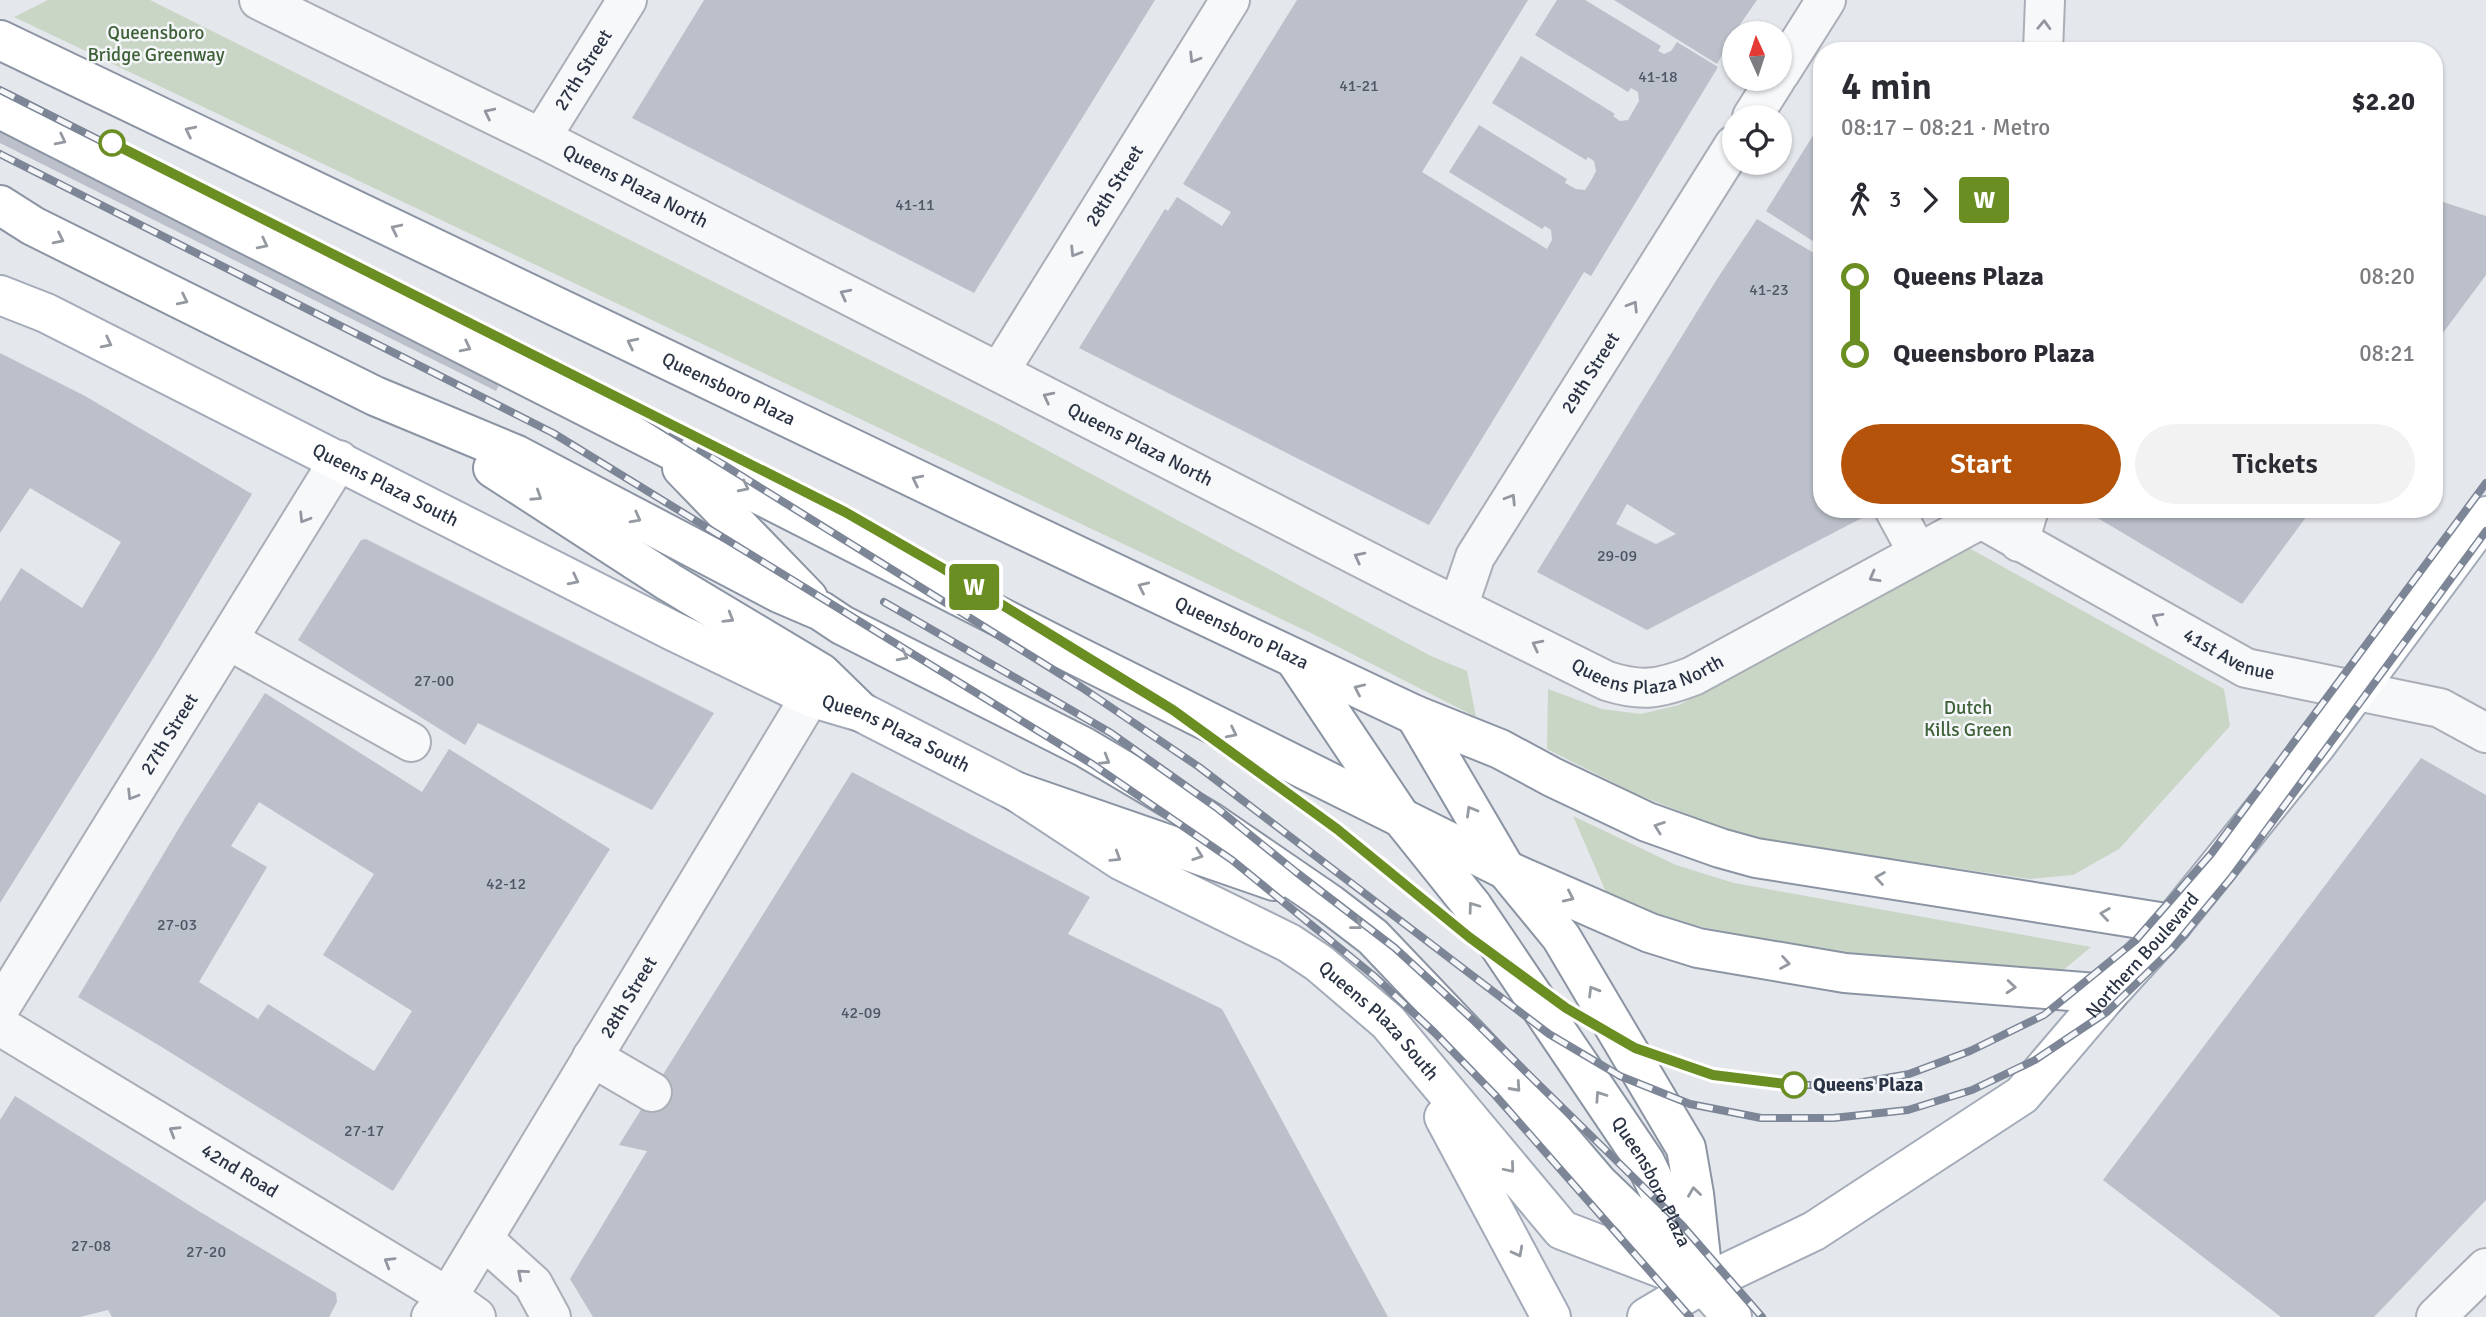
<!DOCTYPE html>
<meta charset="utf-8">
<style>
:root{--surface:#fff;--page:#f2f2f3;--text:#2b2b33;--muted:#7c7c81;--accent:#b45309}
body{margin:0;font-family:Signika,sans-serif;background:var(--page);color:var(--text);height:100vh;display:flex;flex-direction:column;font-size:26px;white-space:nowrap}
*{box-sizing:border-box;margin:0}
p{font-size:23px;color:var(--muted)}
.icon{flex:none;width:38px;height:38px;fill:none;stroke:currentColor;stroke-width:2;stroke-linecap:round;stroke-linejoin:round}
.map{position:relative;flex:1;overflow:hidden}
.details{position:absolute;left:1813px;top:42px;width:630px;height:476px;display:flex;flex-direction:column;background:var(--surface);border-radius:28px;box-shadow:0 2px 5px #0004}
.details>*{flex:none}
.badge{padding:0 14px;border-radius:5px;font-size:24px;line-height:46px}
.needle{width:46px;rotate:357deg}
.fabs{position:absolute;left:1722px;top:21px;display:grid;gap:14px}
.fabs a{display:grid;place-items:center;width:70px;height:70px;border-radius:50%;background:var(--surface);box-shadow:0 2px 5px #0004;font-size:35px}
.map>.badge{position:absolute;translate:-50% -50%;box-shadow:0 0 0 4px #fff}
.legs{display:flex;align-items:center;gap:10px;height:77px;padding:0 28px;font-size:23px}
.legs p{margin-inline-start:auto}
.summary{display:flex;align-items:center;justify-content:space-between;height:119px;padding:0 28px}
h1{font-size:38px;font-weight:600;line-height:52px}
.primary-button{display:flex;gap:14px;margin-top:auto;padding:14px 28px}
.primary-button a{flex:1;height:80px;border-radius:42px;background:var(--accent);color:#fff;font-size:28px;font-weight:600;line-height:80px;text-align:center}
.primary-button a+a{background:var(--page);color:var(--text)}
ul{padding:0 28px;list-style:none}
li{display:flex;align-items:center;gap:24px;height:77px;font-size:26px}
li i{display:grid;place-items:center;width:10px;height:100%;margin:0 9px;background:currentColor}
li i::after{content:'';width:18px;height:18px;margin:-9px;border:5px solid;border-radius:50%;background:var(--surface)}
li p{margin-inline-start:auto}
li:first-child i{background:linear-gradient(#0000 50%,currentColor 0)}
li:last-child i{background:linear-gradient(currentColor 50%,#0000 0)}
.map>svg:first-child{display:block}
.green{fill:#c9d6c5}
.building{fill:#bbc0ca;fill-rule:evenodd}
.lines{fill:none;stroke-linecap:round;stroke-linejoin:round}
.minor-casing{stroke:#a9aeb7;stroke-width:42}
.major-casing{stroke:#a3abb8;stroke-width:42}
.highway-casing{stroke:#8b94a3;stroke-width:42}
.minor{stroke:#f7f8fa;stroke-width:38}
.major{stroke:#fff;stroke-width:38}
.highway{stroke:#fff;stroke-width:38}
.rail-casing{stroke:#7d8696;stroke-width:8}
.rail{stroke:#f4f6f9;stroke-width:5;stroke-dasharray:16;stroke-linecap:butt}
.oneway{stroke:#9196a0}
.oneway2{stroke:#959aa2}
.line-1-casing{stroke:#fff;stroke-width:16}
.line-1{stroke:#6b8e23;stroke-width:10}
.stop-1-dot{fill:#fff;stroke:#6b8e23;stroke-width:3.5}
.labels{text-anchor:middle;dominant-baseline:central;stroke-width:5;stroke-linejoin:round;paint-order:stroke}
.number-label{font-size:16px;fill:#4f5766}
.park-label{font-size:19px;fill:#3f6138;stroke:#f4f6f9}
.street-label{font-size:19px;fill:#2b3445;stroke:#f4f6f9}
.stop-label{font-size:19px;font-weight:bold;fill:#2b3445;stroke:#f4f6f9;text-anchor:start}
</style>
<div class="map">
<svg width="2486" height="1317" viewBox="0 0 2486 1317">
<rect width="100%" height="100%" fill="#e4e7ec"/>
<!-- green -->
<g class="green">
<polygon points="48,0 150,0 1000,425 1431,656 1467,671 1476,717 1317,636 14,17"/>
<polygon points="1969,548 2224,689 2230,726 2119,849 2073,875 2030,879 1743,837 1634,793 1547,749 1548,689 1602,709 1641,714 1679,705"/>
<polygon points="1573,816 1676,865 1734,883 2091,947 2050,981 1823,950 1677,922 1606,892"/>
</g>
<!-- building -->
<g class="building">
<polygon points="704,0 1155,0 974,293 632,118"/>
<polygon points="1297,0 1528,0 1422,172 1547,249 1552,240 1551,230 1545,226 1542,229 1449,172 1479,125 1567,179 1565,183 1576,189 1585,190 1592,179 1596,171 1594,161 1588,157 1586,160 1492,103 1521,56 1615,114 1613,116 1620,121 1628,120 1639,101 1638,92 1631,88 1628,92 1535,35 1557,0 1585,0 1661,46 1658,51 1664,54 1671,51 1677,42 1718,67 1591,276 1584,272 1429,525 1079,348 1165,209 1168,211 1177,197 1222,226 1231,212 1183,184"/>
<polygon points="1614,0 1757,0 1734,33 1717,64"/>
<polygon points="0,101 513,357 496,391 0,143"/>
<polygon points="1822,121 1822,247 1766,211"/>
<polygon points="2434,199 2486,216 2486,275 2434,345"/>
<path d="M1757 219 1822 258V509H1879L1647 630 1537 572 1717 279ZM1627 504 1676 534 1656 544 1616 524Z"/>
<polygon points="0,353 85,396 252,494 157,652 0,903 0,602 21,568 82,608 121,542 30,488 0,533"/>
<polygon points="2091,509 2312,509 2242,604 2091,514"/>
<polygon points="366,539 714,713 652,810 478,723 465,745 298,640 361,540"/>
<path d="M265 693 422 792 449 749 610 849 393 1191 160 1046 78 997 185 818ZM259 802 374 874 323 955 412 1011 374 1071 268 1004 258 1019 199 982 267 867 231 846Z"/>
<polygon points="2421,758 2486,795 2486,1200 2374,1317 2281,1317 2103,1180"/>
<polygon points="852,772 1090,897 1068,934 1222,1009 1388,1317 593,1317 570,1279 647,1151 619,1145"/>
<polygon points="15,1096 197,1210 336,1293 337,1302 329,1317 112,1317 108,1310 80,1317 0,1317 0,1120"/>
</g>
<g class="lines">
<defs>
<g id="minor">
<path id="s1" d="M259 0 541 138 1420 588 1607 681C1642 692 1659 689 1693 676L1981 519 2246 668 2440 708 2486 733"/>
<polyline points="2043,51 2045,0"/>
<polyline points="1780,73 1826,0"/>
<polyline points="1752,117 1776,79"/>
<path id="s2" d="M541 138 627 0"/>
<path id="s3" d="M999 372 1230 0"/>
<polyline points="1894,509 1918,553"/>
<polyline points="2019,542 2029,509"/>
<path id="s4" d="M1458 607 1475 557 1734 145"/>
<polyline points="228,640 411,742"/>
<path id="s5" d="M0 1008 339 460"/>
<path id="s6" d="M0 1026 448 1297 476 1317"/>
<polyline points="592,1057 652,1092"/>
<polyline points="483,1239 533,1284 551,1317"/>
<path id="s7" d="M431 1317 448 1297 810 697"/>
<polyline points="2436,1317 2486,1268"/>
</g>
<g id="major">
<path id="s8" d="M0 295 46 313 673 631 810 697 861 712 1017 792 1122 861 1289 943 1319 963 1388 1022 1562 1230 1703 1284 1732 1317"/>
<polyline points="1444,1117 1551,1317"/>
<path id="s9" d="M1647 1317 1703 1284 1814 1231 2022 1095 2108 994 2172 924 2317 744 2486 516"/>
</g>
<g id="highway">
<path id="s10" d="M0 40 964 502 1415 715 1500 749 1552 777 1647 822 1720 848 1756 858 2172 924"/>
<polyline points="0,109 1071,653 1506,870 1650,933 1698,948 1845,973 2108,994"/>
<polyline points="0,205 33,226 375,396 517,455 779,593 821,611 842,625 1084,747 1209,821 1330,904 1373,937 1516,1087 1599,1184 1703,1284"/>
<polyline points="493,468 669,582 821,673 861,712"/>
<polyline points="682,468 808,598"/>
<path id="s11" d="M1294 658 1400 816 1473 907 1645 1162 1692 1260"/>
<polyline points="1415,715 1506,870 1561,937 1686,1148 1694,1194 1701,1258"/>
<polyline points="1017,792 1274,881"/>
</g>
</defs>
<!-- minor casing -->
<use href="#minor" class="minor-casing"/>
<!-- major casing -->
<use href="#major" class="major-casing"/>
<!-- highway casing -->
<use href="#highway" class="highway-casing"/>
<!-- minor -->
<use href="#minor" class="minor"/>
<!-- major -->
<use href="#major" class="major"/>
<!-- highway -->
<use href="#highway" class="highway"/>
<defs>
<g id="rail">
<polyline points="0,90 642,414 1081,687 1199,767 1549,1034 1620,1076 1690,1104 1761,1118 1833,1118 1908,1110 1972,1090 2035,1060 2107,1012 2172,949 2231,878 2486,531"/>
<polyline points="0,154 553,433 1092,764 1232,860 1374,976 1434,1032 1495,1095 1690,1317"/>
<polyline points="845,512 944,569 1173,710 1337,829 1469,937 1566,1008 1635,1048 1713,1075 1780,1085 1847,1085 1909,1074 1970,1051 2044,1015 2135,941 2211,854 2486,483"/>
<polyline points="884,602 1111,733 1217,808 1296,872 1395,948 1471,1018 1681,1224 1762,1317"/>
</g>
</defs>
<!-- rail casing -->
<use href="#rail" class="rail-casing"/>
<!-- rail -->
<use href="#rail" class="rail"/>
</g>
<!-- one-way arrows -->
<defs><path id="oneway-chevron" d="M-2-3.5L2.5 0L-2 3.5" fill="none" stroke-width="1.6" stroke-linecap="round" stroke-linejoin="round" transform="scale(1.75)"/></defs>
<g class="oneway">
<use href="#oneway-chevron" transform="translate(2044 25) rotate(-88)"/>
<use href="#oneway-chevron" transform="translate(1194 58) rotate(122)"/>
<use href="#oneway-chevron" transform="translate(489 113) rotate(-154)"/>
<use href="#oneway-chevron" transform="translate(1075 252) rotate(122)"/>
<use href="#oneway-chevron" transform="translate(845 294) rotate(-153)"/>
<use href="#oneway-chevron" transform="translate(1633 306) rotate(-58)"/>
<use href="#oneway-chevron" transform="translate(1048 397) rotate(-153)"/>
<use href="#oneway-chevron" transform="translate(1511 499) rotate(-58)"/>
<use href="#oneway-chevron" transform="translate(304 518) rotate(122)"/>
<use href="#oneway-chevron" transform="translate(1359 557) rotate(-153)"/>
<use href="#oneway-chevron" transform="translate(1874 577) rotate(151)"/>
<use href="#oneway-chevron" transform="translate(2157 618) rotate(-151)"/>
<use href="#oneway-chevron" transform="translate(1537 645) rotate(-153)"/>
<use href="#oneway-chevron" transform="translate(132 795) rotate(122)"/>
<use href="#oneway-chevron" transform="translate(174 1131) rotate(-149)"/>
<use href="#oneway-chevron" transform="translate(389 1262) rotate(-149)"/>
<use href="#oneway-chevron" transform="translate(522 1274) rotate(-139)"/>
</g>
<g class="oneway2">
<use href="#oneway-chevron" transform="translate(190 131) rotate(-154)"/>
<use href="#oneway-chevron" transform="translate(61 140) rotate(27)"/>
<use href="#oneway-chevron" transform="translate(396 229) rotate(-154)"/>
<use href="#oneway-chevron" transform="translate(59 239) rotate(26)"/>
<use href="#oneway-chevron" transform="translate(263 244) rotate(27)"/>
<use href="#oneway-chevron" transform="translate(183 300) rotate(26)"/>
<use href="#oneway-chevron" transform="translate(107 343) rotate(27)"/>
<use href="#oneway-chevron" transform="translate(632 343) rotate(-154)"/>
<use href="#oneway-chevron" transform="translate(466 347) rotate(27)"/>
<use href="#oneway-chevron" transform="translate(917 480) rotate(-154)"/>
<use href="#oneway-chevron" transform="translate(744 487) rotate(26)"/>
<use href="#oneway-chevron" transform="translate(537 496) rotate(33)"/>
<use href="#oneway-chevron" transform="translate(636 518) rotate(28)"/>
<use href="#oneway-chevron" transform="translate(574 580) rotate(27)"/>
<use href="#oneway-chevron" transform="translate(1143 587) rotate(-155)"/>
<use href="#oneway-chevron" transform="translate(729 618) rotate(31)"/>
<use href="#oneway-chevron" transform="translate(903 656) rotate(27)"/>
<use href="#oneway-chevron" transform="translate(1359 689) rotate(-155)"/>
<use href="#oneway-chevron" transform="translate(1232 733) rotate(26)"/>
<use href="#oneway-chevron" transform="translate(1105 760) rotate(31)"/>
<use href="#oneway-chevron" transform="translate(1471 811) rotate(-120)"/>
<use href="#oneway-chevron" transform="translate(1659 827) rotate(-160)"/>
<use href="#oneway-chevron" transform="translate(1198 855) rotate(19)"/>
<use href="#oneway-chevron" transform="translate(1116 857) rotate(32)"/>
<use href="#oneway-chevron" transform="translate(1880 878) rotate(-171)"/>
<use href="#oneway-chevron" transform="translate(1569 897) rotate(25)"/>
<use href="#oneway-chevron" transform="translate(1473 907) rotate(-126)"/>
<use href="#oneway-chevron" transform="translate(2105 914) rotate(-172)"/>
<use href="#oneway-chevron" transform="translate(1357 925) rotate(38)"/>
<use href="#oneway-chevron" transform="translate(1785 963) rotate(10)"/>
<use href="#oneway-chevron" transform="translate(2011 987) rotate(5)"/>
<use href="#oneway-chevron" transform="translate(1593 991) rotate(-121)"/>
<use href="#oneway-chevron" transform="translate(1516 1087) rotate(48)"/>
<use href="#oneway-chevron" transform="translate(1600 1096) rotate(-124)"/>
<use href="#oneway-chevron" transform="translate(1510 1168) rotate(50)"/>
<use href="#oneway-chevron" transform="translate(1694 1192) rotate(-98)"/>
<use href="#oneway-chevron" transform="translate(1518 1252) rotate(62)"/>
</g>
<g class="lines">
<defs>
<polyline id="line-1" points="112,143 845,512 944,569 1173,710 1337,829 1469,937 1566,1008 1635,1048 1713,1075 1794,1085"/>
</defs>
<!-- line-1 casing -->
<use href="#line-1" class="line-1-casing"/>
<!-- line-1 -->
<use href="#line-1" class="line-1"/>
</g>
<!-- markers -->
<g class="stop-1-dot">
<circle cx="112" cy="143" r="12"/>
<circle cx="1794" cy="1085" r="12"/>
</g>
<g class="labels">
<!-- number labels -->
<g class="number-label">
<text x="1658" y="77">41-18</text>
<text x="1359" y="86">41-21</text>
<text x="915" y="205">41-11</text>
<text x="1769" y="290">41-23</text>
<text x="1617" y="556">29-09</text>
<text x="434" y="681">27-00</text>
<text x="506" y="884">42-12</text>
<text x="177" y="925">27-03</text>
<text x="861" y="1013">42-09</text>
<text x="364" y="1131">27-17</text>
<text x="91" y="1246">27-08</text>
<text x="206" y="1252">27-20</text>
</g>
<!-- park labels -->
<g class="park-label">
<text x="156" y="33">Queensboro<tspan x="156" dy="22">Bridge Greenway</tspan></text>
<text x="1968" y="708">Dutch<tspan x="1968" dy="22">Kills Green</tspan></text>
</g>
<!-- street labels -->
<g class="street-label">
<text stroke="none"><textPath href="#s2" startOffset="80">27th Street</textPath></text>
<text stroke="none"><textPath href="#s1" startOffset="420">Queens Plaza North</textPath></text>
<text stroke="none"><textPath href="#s3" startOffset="219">28th Street</textPath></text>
<text stroke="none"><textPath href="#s4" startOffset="270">29th Street</textPath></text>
<text stroke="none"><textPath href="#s10" startOffset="808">Queensboro Plaza</textPath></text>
<text stroke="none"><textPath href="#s1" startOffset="987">Queens Plaza North</textPath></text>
<text stroke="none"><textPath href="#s8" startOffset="430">Queens Plaza South</textPath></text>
<text stroke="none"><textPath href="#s10" startOffset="1376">Queensboro Plaza</textPath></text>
<text stroke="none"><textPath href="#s1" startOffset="2210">41st Avenue</textPath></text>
<text stroke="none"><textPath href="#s1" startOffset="1552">Queens Plaza North</textPath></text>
<text stroke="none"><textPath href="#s5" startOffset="322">27th Street</textPath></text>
<text stroke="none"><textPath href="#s8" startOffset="998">Queens Plaza South</textPath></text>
<text stroke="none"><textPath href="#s9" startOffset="621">Northern Boulevard</textPath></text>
<text stroke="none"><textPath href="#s7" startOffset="376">28th Street</textPath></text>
<text stroke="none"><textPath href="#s8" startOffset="1564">Queens Plaza South</textPath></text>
<text stroke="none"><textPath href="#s6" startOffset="280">42nd Road</textPath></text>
<text stroke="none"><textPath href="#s11" startOffset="635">Queensboro Plaza</textPath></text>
</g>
<!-- stop labels -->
<g class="stop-label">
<text x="1813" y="1085">Queens Plaza</text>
</g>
</g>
</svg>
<div class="fabs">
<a><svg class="needle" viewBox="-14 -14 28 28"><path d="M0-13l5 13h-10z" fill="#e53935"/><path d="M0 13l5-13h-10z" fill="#7c7c81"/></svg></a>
<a><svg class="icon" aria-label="locate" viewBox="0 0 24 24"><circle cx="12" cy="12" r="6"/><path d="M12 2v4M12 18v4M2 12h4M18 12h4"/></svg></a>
</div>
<b class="badge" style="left:974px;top:587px;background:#6b8e23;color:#fff">W</b>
<section class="details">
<div class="summary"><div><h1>4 min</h1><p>08:17 – 08:21 · Metro</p></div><b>$2.20</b></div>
<div class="legs"><svg class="icon" aria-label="walk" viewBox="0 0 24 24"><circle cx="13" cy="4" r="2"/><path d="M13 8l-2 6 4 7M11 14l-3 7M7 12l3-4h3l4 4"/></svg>3<svg class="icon" aria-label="forward" viewBox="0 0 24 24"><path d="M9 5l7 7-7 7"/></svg><b class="badge" style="background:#6b8e23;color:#fff">W</b></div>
<ul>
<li><i style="color:#6b8e23"></i><b>Queens Plaza</b><p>08:20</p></li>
<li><i style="color:#6b8e23"></i><b>Queensboro Plaza</b><p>08:21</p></li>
</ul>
<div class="primary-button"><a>Start</a><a>Tickets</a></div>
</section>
</div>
